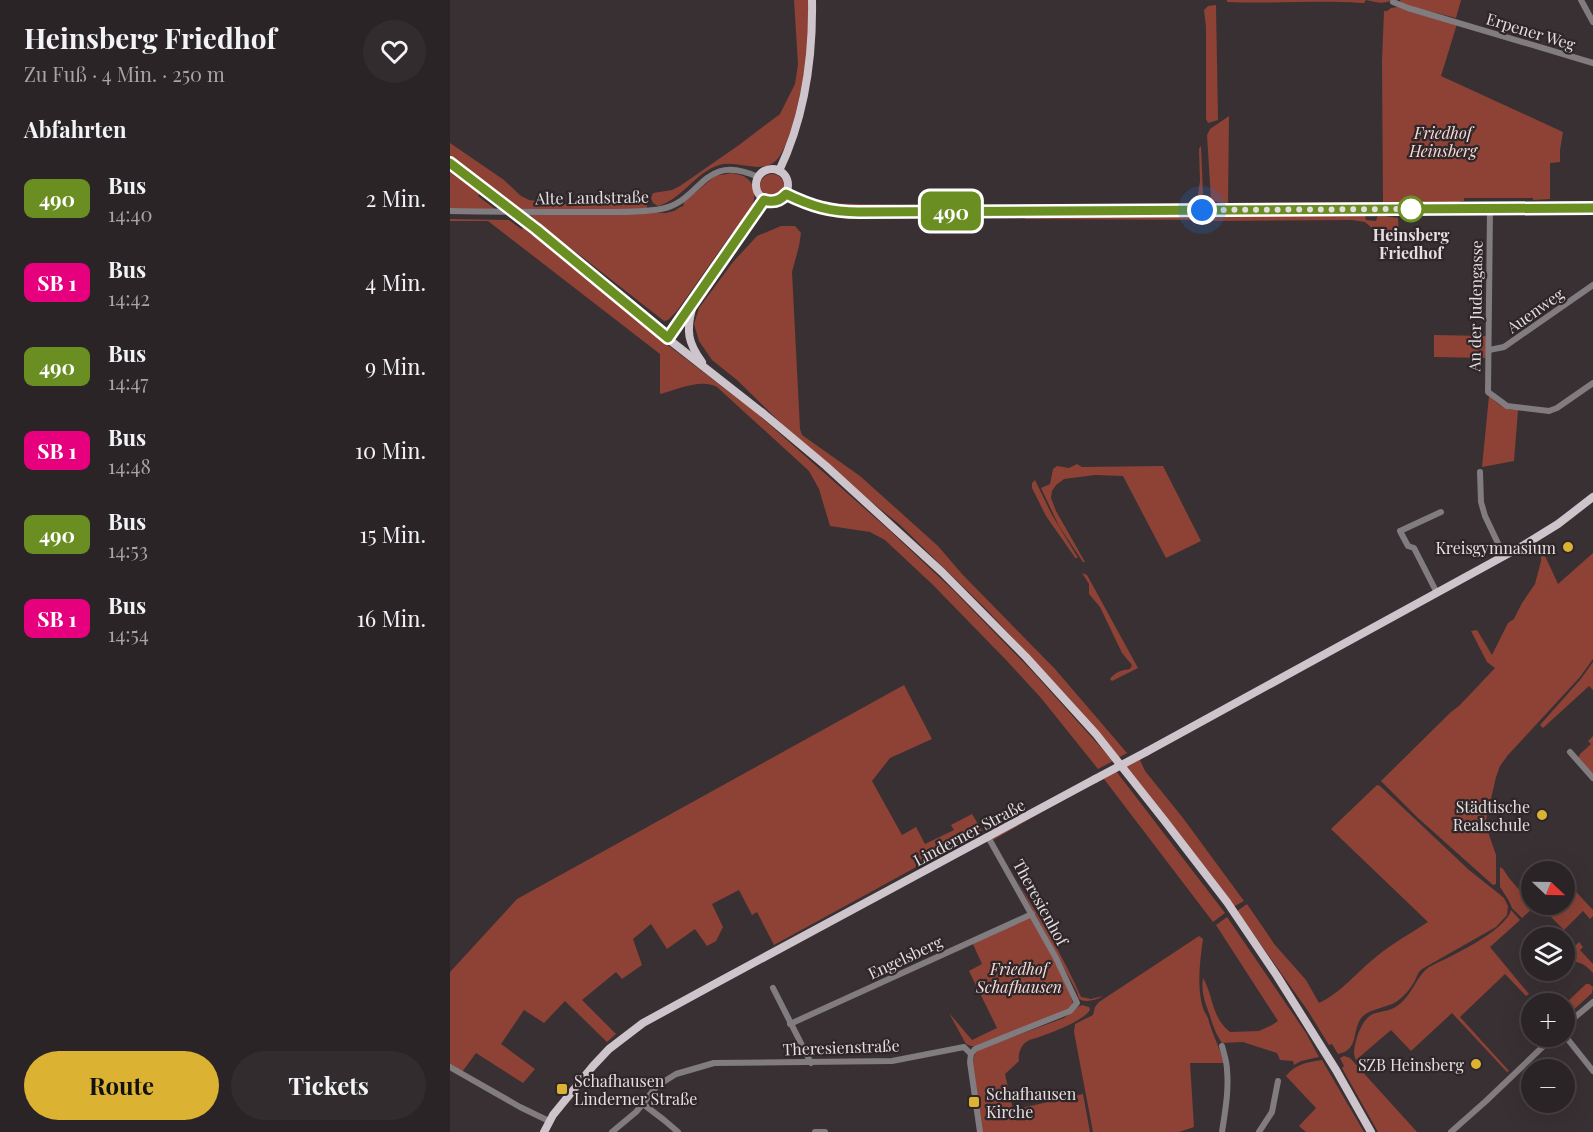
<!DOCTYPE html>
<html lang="de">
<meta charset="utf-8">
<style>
:root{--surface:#2b2426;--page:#332c2e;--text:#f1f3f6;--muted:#a6a4a7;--line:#474143;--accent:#dcb233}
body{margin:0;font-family:"Playfair Display",serif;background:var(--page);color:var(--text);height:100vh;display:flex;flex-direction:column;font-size:22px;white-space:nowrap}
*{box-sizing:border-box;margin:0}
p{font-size:20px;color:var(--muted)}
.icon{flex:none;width:33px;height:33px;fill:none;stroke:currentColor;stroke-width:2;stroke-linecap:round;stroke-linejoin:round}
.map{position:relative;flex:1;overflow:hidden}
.drawer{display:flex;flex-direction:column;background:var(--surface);width:450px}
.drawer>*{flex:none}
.badge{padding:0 12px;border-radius:9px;font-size:21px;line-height:39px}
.needle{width:39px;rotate:112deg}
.controls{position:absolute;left:1071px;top:861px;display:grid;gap:12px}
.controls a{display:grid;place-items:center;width:54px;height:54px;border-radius:50%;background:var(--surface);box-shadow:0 6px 24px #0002,0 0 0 2px var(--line);font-size:30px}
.you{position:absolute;width:30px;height:30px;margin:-15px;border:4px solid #fff;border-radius:50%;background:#1a73e8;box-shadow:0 0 0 9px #1a73e833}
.map>.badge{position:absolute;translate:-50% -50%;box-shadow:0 0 0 3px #fff}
h2{padding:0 24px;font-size:22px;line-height:54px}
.round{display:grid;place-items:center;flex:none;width:63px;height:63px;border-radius:32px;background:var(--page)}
.summary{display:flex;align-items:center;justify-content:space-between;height:102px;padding:0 24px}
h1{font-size:28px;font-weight:700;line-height:45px}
.action{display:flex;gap:12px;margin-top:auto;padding:12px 24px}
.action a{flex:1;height:69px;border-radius:36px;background:var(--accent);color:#111;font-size:24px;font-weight:700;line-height:69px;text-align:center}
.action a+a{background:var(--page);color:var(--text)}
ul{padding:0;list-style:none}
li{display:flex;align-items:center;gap:18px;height:84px;padding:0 24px}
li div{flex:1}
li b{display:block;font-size:22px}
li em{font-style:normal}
li .badge{min-width:66px;font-weight:700;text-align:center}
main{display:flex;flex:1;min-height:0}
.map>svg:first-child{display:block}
.green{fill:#8d4235}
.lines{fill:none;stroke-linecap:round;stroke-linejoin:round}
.minor{stroke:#807c7f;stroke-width:6}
.major{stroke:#cdc5cb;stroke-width:8}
.major-bridge{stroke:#cdc5cb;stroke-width:8}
.line-casing{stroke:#fff;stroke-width:14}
.line{stroke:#6b8e23;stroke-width:9}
.walk{stroke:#e4dee1;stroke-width:6;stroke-dasharray:0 10.8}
.stop-dot{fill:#fff;stroke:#6b8e23;stroke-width:3}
.poi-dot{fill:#dcb233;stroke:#2e2629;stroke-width:2}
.labels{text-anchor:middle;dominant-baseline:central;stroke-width:4.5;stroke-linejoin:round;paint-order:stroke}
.street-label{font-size:16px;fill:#e4dee1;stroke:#2e2629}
.park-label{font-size:16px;font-style:italic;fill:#f7dbd6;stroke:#2e2629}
.stop-label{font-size:16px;font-weight:bold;fill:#e4dee1;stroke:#2e2629}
.poi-label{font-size:16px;fill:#e4dee1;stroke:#2e2629;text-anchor:end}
</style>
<main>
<section class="drawer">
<div class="summary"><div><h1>Heinsberg Friedhof</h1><p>Zu Fuß · 4 Min. · 250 m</p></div><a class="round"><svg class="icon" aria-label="heart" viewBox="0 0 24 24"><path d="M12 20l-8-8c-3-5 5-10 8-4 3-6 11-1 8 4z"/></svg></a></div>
<h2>Abfahrten</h2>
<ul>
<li><span class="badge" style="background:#6b8e23;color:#fff">490</span><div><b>Bus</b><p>14:40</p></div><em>2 Min.</em></li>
<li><span class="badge" style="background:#e6007e;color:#fff">SB 1</span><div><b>Bus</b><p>14:42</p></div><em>4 Min.</em></li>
<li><span class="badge" style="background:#6b8e23;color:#fff">490</span><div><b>Bus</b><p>14:47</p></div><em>9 Min.</em></li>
<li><span class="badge" style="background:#e6007e;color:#fff">SB 1</span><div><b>Bus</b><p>14:48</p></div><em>10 Min.</em></li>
<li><span class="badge" style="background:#6b8e23;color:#fff">490</span><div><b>Bus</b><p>14:53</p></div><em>15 Min.</em></li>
<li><span class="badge" style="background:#e6007e;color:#fff">SB 1</span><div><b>Bus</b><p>14:54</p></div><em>16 Min.</em></li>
</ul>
<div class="action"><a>Route</a><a>Tickets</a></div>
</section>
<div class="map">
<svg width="1143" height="1132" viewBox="0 0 1143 1132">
<rect width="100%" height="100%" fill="#393033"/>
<!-- green -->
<g class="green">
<path d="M344 0H359C358 18 359 37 357 55 354 77 341 153 323 163 306 173 287 160 269 165 244 173 233 199 208 206L203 203 201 198 203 193 222 190 230 186 289 145 330 114 345 84 348 64Z"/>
<path d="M777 0H943C931 5 927 2 916 0L914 3H911C867 0 822 4 777 2Z"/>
<polygon points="950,0 1011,0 1006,18 951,4"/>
<polygon points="766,5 768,120 758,123 756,119 756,27 754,10 758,6"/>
<path d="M948 7 1007 24 991 76 1113 132 1110 150V162L1100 163V199L1083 200V198H1014V201H1010L1009 205 1007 206C954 206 900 206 847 206 819 206 787 210 761 200L757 135 760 129 779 116 778 203 933 202 932 61 934 11H937L941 8Z"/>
<polygon points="0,143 54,180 71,196 79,200 112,204 164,204 173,203 185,194 195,192 197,195 197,208 195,209 69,211 52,194 49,194 0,156"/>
<polygon points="751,146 753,194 750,204 745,206 716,207 394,210 374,207 363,203 463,205 717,204 747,202 750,181 749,149"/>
<polygon points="0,170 30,193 28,196 45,209 0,209"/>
<path d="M282 173C286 174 292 175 295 177 317 191 296 222 282 233L227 311 218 320 214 321 131 256 90 227 93 226 80 215H75L73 213H216L224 211 232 206 233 207 234 202 265 176Z"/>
<circle cx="322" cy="186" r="12"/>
<polygon points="756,215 915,215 916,220 926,221 928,215 948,218 949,240 934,239 915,222 902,220 755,221"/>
<polygon points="575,217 751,217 750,220 575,219"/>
<path d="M0 219 59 220 71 229 74 228 210 339 304 411 439 530 503 590 582 671 663 761 648 769 591 698 557 661 483 585 435 540 420 532 380 526 369 489 359 471 267 387C251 378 226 390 210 394V354L38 221H0Z"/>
<polygon points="331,226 345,226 351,233 349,246 342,272 350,429 352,435 410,476 488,546 512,574 605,669 677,753 668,758 624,704 536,609 449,524 409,492 343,435 287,380 262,360 249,341 244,324 249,308 283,262 307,236"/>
<polygon points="984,335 1037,336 1037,358 984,357"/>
<path d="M1039 396C1048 404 1055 411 1068 410L1064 461 1032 467Z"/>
<polygon points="627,464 632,467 713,466 751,541 716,558 673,476 645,475 614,479 606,485 602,491 601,498 606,511 635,562 633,562 609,526 591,488 600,484 603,469 607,466 619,468"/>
<polygon points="585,480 602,515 628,558 625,558 624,556 596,516 582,488 582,483"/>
<polygon points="1091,551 1096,558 1108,584 1143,553 1143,659 1130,677 1058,755 1050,766 1046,777 1036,820 1037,829 1046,855 1046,884 1043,885 968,818 931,781 1001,712 1009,706 1045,668 1037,662 1021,631 1027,630 1042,655 1058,623 1064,619 1072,603 1085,584 1091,561"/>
<path d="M632 573 637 575 688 668 662 681 660 679C665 672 672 670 680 669L682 665 672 653 650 607 639 594V584Z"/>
<polygon points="1143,662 1143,690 1139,686 1093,728 1090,725 1130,680"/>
<polygon points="833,679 834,681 690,760 695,771 733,818 794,901 783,907 674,765"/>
<polygon points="454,685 482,739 440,758 422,781 452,835 466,827 475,844 504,830 501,825 522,814 532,831 324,945 307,912 302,915 289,890 262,904 273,927 266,941 257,946 245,929 217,949 201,924 183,939 192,965 172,979 166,972 132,1000 166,1034 157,1042 115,1001 94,1023 74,1010 51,1044 85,1069 73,1083 26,1053 12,1072 0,1064 0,972 67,899"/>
<polygon points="1143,736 1143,775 1128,759 1130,754 1141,744 1138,741"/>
<polygon points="666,771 775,913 763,922 654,779 620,796 543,840 543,838"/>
<path d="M927 785 930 786 1019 870 1048 893 1054 898 1058 906 1057 915 1046 927 972 969C969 971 968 974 967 976 963 986 955 996 946 1002 936 1008 921 1008 912 1017 901 1030 910 1050 888 1054L882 1044 879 1045 858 1011 787 911 797 904 825 945 856 980 869 1003C891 993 908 971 927 956 943 943 961 933 978 922L881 829Z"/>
<polygon points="1050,867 1053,869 1059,878 1084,907 1072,918 1062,908 1059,901 1050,887"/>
<polygon points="1115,880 1143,910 1143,916 1140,919 1133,911 1114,930 1095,911 1102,905 1114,904"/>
<path d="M567 881C590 918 613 956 631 997L641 999 653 996C647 1000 635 1003 629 999L627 992Z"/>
<path d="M1061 910 1070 920 1040 947 1079 994 1076 996 1055 974 1010 1017 1059 1071 1057 1072 1002 1013 961 1051 941 1030 906 1060C902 1051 905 1046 907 1037 920 1000 933 1021 953 1001 964 990 967 976 979 967 999 957 1055 932 1061 910Z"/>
<polygon points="581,916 609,969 622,1000 623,1004 618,1009 528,1046 521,1046 516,1044 499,1013 522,1040 547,1028 519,971 532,964 522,942"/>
<path d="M777 917 856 1033 869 1057 851 1061 844 1065 843 1061 830 1060 827 1053 793 1042 772 1043C766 1034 763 1026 760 1016 755 1002 751 993 753 978 764 997 761 1017 780 1032L809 1031 822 1025 828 1021 766 925Z"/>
<path d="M749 936 753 939C750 961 747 983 752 1005 753 1010 756 1014 758 1018 762 1034 770 1048 774 1063H740L744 1127 729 1132H643L624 1032 625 1024 643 1015 645 1007 649 1002Z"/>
<path d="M1129 942 1133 947 1130 950 1143 964V973C1136 965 1131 962 1121 961L1115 965V956Z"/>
<polygon points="1136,984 1139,984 1143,987 1142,993 1119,1014 1115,1014 1115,1004"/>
<path d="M632 1005 639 1007 640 1010C633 1021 603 1032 589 1037 584 1039 579 1039 575 1043 570 1047 568 1055 569 1061L555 1074 563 1110 633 1094 640 1132H531C528 1111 516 1068 527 1050L614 1018 628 1007Z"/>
<polygon points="894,1056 900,1058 967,1132 928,1132 892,1068 894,1066 890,1058"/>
<path d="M872 1060 914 1132H856L849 1126 866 1108 836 1076C845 1064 858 1062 872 1060Z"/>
</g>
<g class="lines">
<!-- minor -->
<g class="minor">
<polyline points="1131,0 1143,22"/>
<polyline points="943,2 958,8 1143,63"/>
<polyline points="336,193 365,207 396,212 1143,208"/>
<polyline points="1040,209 1038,392 1057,406 1099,411 1107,408 1143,383"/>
<path d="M0 211C48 212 95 212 142 212 165 212 189 213 211 209 252 202 252 151 308 177"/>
<polyline points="1039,350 1054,347 1143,285"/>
<polyline points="1030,472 1031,502 1035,516 1054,556"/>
<polyline points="987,593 964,548 958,546 950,531 991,512"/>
<polyline points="1120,752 1143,778"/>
<polyline points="323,988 361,1063"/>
<polyline points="1114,1020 1118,1023 1120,1029 1116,1037"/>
<polyline points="1118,1023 1143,1002"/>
<polyline points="340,1024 582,914"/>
<polyline points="1116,1037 1143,1071"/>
<polyline points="521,1054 525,1049 620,1011 627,1003 606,958 538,837"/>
<polyline points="0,1067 70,1107 99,1121"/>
<polyline points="193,1104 214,1120 228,1132"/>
<polyline points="162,1132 186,1112 207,1086 226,1074 264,1063 442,1061 514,1047 521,1054 520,1062 530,1132"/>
<polyline points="365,1132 375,1132"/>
<path d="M772 1132C775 1112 779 1091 777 1070 777 1062 774 1054 772 1046"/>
<polyline points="809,1132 822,1112 828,1081"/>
<polyline points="1001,1132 1036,1101 1103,1037"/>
</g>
<!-- major -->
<g class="major">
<polyline points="0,163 35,190"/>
<circle cx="322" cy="185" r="16"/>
<path d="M329 171C355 117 363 59 362 0"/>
<polyline points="86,229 217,338 314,414 376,466 492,572 576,657 646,734 714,820 777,902 827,976 886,1070 921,1132"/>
<path d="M242 309C236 331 238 343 252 362"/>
<polyline points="217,338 314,200"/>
<polyline points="696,752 1074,545 1108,524 1143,497"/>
<polyline points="94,1132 103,1115 143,1066 159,1049 193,1023 270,981 645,779"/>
</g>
<!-- major-bridge -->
<g class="major-bridge">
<polyline points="35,190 86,229"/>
<polyline points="645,779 696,752"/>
</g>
</g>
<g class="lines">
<defs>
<path id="line" d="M0 163 86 229 218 338 314 200C323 203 330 201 336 194 361 206 380 212 409 212L1143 208"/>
</defs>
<!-- line casing -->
<use href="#line" class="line-casing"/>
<!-- line -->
<use href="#line" class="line"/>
<!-- walk -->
<polyline class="walk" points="752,210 961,209"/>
</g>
<!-- markers -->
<circle class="stop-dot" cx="961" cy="209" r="12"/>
<g class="poi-dot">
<circle cx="1118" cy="547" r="6"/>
<circle cx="1092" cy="815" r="6"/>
<circle cx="1026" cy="1064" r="6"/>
<rect x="106" y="1083" width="12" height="12" rx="3"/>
<rect x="518" y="1096" width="12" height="12" rx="3"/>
</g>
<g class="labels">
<!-- street labels -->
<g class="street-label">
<text transform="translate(1081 31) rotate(17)">Erpener Weg</text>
<text transform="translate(142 197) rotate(-1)">Alte Landstraße</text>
<text transform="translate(1025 306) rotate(-89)">An der Judengasse</text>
<text transform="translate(1085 310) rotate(-35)">Auenweg</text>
<text transform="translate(519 832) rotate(-28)">Linderner Straße</text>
<text transform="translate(591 902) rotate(61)">Theresienhof</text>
<text transform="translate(455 957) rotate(-25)">Engelsberg</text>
<text transform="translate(391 1047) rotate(-2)">Theresienstraße</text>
</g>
<!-- park labels -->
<g class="park-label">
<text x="993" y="132">Friedhof<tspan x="993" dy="18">Heinsberg</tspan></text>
<text x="569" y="968">Friedhof<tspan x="569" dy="18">Schafhausen</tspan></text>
</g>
<!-- stop labels -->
<g class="stop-label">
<text x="961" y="234">Heinsberg<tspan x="961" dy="18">Friedhof</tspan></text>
</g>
<!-- poi labels -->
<g class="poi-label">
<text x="1106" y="547">Kreisgymnasium</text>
<text x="1080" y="806">Städtische<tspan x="1080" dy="18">Realschule</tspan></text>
<text x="1014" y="1064">SZB Heinsberg</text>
<text x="124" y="1080" text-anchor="start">Schafhausen<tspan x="124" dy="18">Linderner Straße</tspan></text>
<text x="536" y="1093" text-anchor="start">Schafhausen<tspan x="536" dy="18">Kirche</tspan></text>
</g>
</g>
</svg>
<div class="controls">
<a><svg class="needle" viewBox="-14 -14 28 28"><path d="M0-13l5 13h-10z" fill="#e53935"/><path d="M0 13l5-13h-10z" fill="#a6a4a7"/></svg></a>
<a><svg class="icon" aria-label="layers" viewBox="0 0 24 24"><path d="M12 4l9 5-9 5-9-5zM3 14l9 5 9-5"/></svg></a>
<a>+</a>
<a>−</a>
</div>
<div class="you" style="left:752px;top:210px"></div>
<b class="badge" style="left:501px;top:211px;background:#6b8e23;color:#fff">490</b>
</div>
</main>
